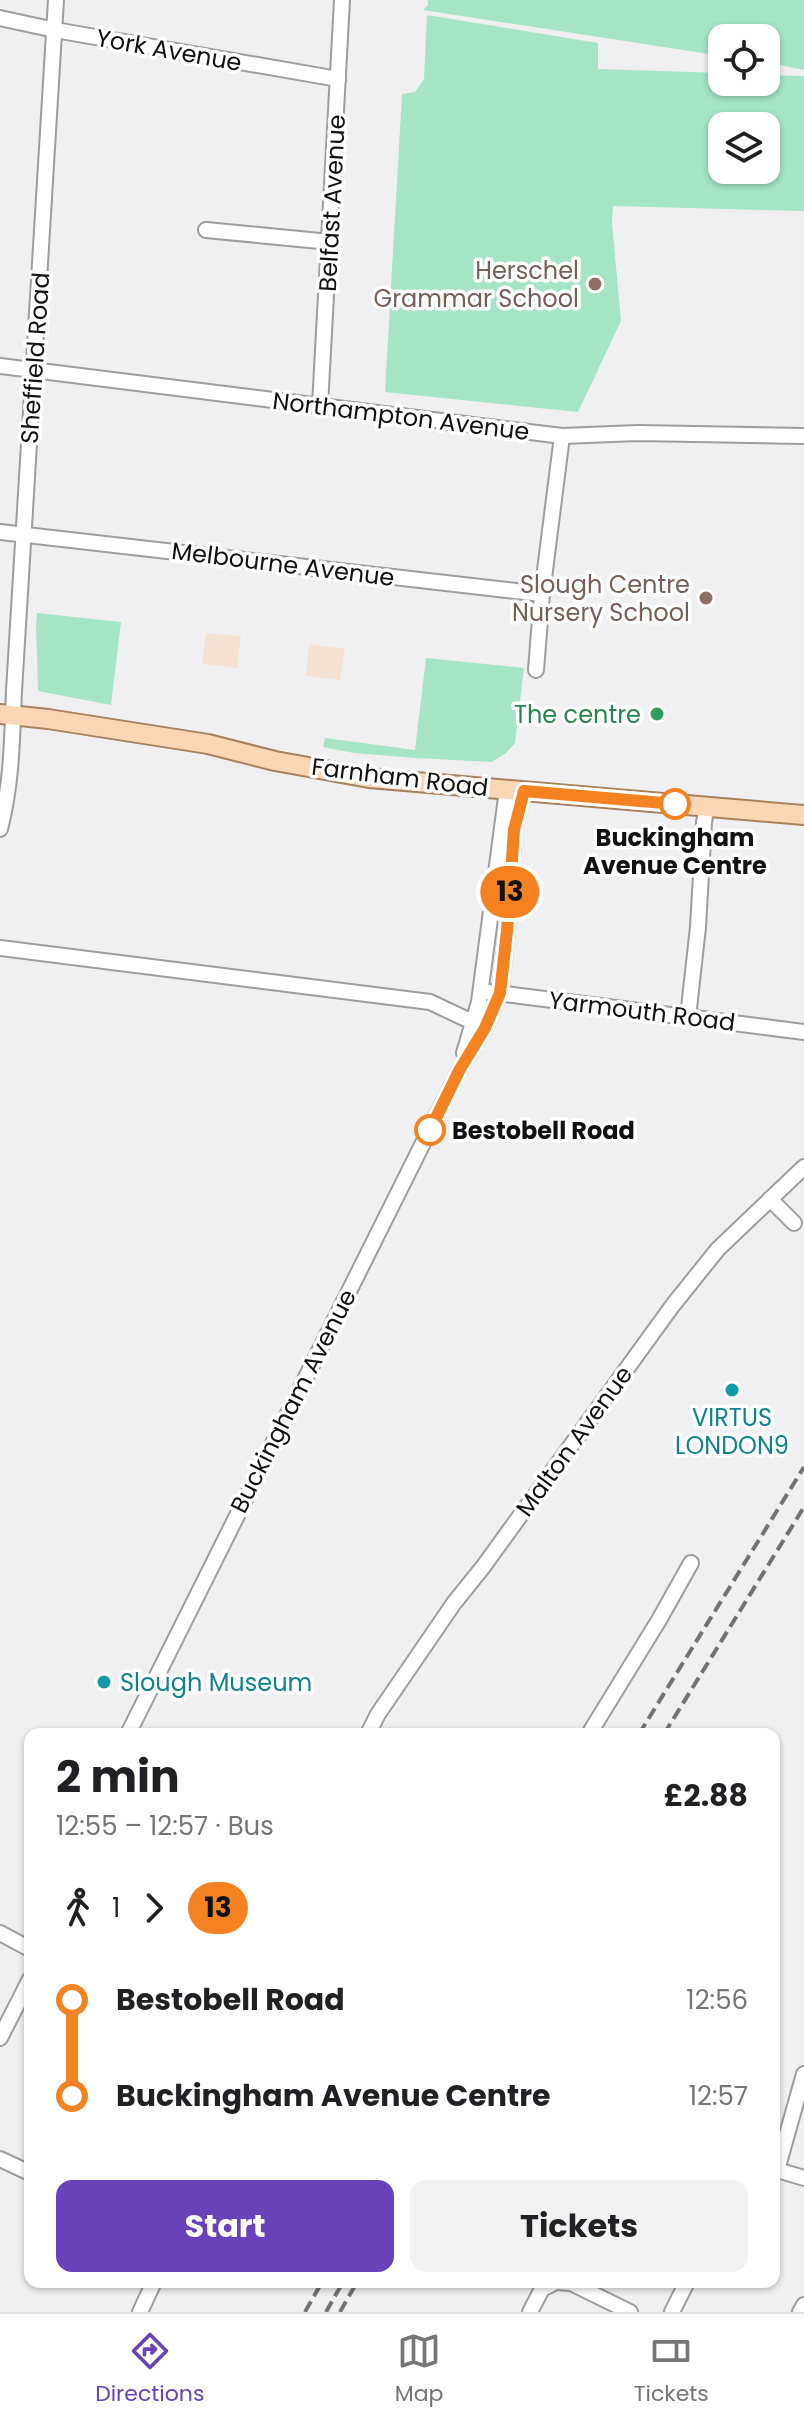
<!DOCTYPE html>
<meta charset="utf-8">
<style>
:root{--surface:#fff;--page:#f2f2f2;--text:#202124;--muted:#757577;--line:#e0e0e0;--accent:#6742ba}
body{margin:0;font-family:Poppins,sans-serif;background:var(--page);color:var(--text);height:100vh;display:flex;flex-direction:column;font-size:30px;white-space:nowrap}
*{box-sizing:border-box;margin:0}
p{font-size:26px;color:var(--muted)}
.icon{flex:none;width:44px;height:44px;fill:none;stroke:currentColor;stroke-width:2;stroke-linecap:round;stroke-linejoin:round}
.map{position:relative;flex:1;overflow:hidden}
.drawer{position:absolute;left:24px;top:1728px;width:756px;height:560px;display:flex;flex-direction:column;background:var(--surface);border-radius:16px;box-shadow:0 2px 6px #0004}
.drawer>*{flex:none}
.badge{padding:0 16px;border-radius:26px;font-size:28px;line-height:52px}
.tools{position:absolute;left:708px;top:24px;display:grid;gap:16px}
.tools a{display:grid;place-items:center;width:72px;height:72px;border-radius:16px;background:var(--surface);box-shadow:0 2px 6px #0004;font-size:40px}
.map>.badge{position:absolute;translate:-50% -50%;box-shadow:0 0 0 4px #fff}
.legs{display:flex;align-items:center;gap:12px;height:88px;padding:0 32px;font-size:26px}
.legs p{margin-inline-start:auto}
.headline{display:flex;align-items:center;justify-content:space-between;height:136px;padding:0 32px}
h1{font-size:44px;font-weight:700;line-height:60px}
.primary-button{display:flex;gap:16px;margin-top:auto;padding:16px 32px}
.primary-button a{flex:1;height:92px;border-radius:16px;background:var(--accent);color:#fff;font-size:32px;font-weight:700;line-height:92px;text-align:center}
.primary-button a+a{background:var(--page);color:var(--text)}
ul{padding:0 32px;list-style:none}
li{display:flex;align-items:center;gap:28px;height:96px;font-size:30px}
li i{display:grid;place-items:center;width:12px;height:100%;margin:0 10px;background:currentColor}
li i::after{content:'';width:20px;height:20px;margin:-10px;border:6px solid;border-radius:50%;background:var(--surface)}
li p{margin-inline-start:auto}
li:first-child i{background:linear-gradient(#0000 50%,currentColor 0)}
li:last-child i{background:linear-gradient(currentColor 50%,#0000 0)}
.tab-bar{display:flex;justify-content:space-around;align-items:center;height:112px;border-top:2px solid var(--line);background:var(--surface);font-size:22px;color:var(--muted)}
.tab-bar a{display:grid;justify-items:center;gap:4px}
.tab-bar .current{color:var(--accent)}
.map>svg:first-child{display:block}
.industrial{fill:#f6e2d3}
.green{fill:#a5e5c5;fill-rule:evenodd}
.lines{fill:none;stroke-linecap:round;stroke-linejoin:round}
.minor-casing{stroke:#9d9d9f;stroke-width:18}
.major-casing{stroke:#a8805b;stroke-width:22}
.minor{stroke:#fff;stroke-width:14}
.major{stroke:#fbd6b4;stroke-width:18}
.rail{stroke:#727273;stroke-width:4;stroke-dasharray:12 6;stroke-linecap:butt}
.line-1-casing{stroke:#fff;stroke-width:18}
.line-1{stroke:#f58220;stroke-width:12}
.education-dot{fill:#8d6e63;stroke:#fff;stroke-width:3}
.leisure-dot{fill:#2e9e5b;stroke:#fff;stroke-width:3}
.stop-1-dot{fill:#fff;stroke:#f58220;stroke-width:4}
.culture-dot{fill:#0f9aa8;stroke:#fff;stroke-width:3}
.labels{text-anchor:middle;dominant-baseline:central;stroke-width:7;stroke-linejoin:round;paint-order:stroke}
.street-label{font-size:24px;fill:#111112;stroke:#fff}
.education-label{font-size:24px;fill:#785e54;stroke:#fff;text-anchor:end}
.leisure-label{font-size:24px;fill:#27864d;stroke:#fff;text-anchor:end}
.stop-label{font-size:24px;font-weight:bold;fill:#111112;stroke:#fff}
.culture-label{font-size:24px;fill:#0d838f;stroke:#fff}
</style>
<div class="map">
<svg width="804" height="2312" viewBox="0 0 804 2312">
<rect width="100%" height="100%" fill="#f0f0f2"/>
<!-- industrial -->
<g class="industrial">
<polygon points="206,633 241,636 237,668 202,664"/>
<polygon points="309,644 345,649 340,680 306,676"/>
</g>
<!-- green -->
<g class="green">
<polygon points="428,0 804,0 804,70 766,62 766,38 722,38 722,56 423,10 428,5"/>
<path d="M427 15 598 43V69L722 73V82H766V75L804 76V211L613 206 612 223 621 321 578 412 385 392 402 94 415 92 424 79ZM722 126H766V170H722Z"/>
<polygon points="37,613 121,622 111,705 38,691 36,627"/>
<polygon points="426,658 524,668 515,743 505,754 491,762 415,758 354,753 323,747 325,738 415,750"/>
</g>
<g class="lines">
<defs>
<g id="minor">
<polyline points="0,18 55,30 338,79"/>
<polyline points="206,230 330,242"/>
<polyline points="0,366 562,436 638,433 804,436"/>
<polyline points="320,406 342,0"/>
<polyline points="0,532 542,594"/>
<polyline points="536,670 542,594 562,436"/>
<path d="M0 829C12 783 12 738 14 691L56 0"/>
<polyline points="0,948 430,1002 485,1028"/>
<polyline points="481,991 804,1032"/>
<polyline points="688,1017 698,927 704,822 707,807"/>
<polyline points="464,1053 479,1002 507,790"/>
<polyline points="770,1199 794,1223"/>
<polyline points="128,1734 460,1069 485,1028 500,993 507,931 514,830 524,791"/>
<polyline points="368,1734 378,1714 454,1603 483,1567 673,1305 718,1249 804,1167"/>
<polyline points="589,1734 659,1620 691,1563"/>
<polyline points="0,1933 30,1949"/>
<polyline points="0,2038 30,1979"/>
<polyline points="0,2159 30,2173"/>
<polyline points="774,2169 804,2178"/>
<polyline points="777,2170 804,2074"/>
<polyline points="558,2282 571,2283 630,2312"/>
<polyline points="140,2312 154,2282"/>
<polyline points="530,2312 542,2289 556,2282"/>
<polyline points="672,2312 687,2282"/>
<polyline points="800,2312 804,2305"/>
</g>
<polyline id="major" points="0,714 48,719 208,744 275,761 369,778 804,815"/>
</defs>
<!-- minor casing -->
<use href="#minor" class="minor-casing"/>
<!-- major casing -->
<use href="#major" class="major-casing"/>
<!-- minor -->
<use href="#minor" class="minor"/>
<!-- major -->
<use href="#major" class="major"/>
<!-- rail -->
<g class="rail">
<polyline points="639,1734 804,1467"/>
<polyline points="664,1734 804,1507"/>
<polyline points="305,2312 322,2282"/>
<polyline points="326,2312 343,2282"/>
<polyline points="340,2312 357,2282"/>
</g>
</g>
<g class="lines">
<defs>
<polyline id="line-1" points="430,1130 460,1069 485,1028 500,993 507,931 514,830 524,791 675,804"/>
</defs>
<!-- line-1 casing -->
<use href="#line-1" class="line-1-casing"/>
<!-- line-1 -->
<use href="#line-1" class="line-1"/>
</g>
<!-- markers -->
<g class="education-dot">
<circle cx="595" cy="284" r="8"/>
<circle cx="706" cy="598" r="8"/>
</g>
<circle class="leisure-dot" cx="657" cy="714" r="8"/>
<g class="stop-1-dot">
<circle cx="675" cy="804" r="14"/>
<circle cx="430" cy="1130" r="14"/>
</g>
<g class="culture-dot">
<circle cx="732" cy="1390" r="8"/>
<circle cx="104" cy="1682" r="8"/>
</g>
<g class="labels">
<!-- street labels -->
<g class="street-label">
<text transform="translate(169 50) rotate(10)">York Avenue</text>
<text transform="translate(332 203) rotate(-87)">Belfast Avenue</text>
<text transform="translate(35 358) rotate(-86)">Sheffield Road</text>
<text transform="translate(401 416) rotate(7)">Northampton Avenue</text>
<text transform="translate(283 564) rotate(7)">Melbourne Avenue</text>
<text transform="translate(400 777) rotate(7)">Farnham Road</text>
<text transform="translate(642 1011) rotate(7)">Yarmouth Road</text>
<text transform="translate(293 1401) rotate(-63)">Buckingham Avenue</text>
<text transform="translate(574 1441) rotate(-54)">Malton Avenue</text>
</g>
<!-- education labels -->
<g class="education-label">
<text x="579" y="270">Herschel<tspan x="579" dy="28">Grammar School</tspan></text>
<text x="690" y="584">Slough Centre<tspan x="690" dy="28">Nursery School</tspan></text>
</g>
<!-- leisure labels -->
<g class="leisure-label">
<text x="641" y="714">The centre</text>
</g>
<!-- stop labels -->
<g class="stop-label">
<text x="675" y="837">Buckingham<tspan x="675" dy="28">Avenue Centre</tspan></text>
<text x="452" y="1130" text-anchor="start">Bestobell Road</text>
</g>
<!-- culture labels -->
<g class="culture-label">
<text x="732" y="1417">VIRTUS<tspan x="732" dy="28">LONDON9</tspan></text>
<text x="120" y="1682" text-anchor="start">Slough Museum</text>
</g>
</g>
</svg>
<div class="tools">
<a><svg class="icon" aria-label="locate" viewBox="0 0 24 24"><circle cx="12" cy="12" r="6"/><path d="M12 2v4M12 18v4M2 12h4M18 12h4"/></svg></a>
<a><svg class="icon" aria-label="layers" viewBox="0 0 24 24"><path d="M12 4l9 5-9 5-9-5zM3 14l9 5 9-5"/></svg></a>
</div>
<b class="badge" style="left:510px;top:892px;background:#f58220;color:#111">13</b>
<section class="drawer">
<div class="headline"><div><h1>2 min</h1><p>12:55 – 12:57 · Bus</p></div><b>£2.88</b></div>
<div class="legs"><svg class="icon" aria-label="walk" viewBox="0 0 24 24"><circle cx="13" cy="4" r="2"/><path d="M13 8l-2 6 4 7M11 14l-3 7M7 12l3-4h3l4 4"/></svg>1<svg class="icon" aria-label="forward" viewBox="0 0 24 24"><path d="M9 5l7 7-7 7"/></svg><b class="badge" style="background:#f58220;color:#111">13</b></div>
<ul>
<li><i style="color:#f58220"></i><b>Bestobell Road</b><p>12:56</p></li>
<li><i style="color:#f58220"></i><b>Buckingham Avenue Centre</b><p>12:57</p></li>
</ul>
<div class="primary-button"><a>Start</a><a>Tickets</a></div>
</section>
</div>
<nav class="tab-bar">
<a class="current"><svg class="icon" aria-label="directions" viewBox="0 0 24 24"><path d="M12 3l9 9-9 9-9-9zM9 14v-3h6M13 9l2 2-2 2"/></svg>Directions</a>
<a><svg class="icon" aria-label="map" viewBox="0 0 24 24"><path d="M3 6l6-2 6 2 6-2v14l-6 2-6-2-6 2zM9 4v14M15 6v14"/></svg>Map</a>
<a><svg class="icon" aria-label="tickets" viewBox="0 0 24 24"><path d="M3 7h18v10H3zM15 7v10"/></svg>Tickets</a>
</nav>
